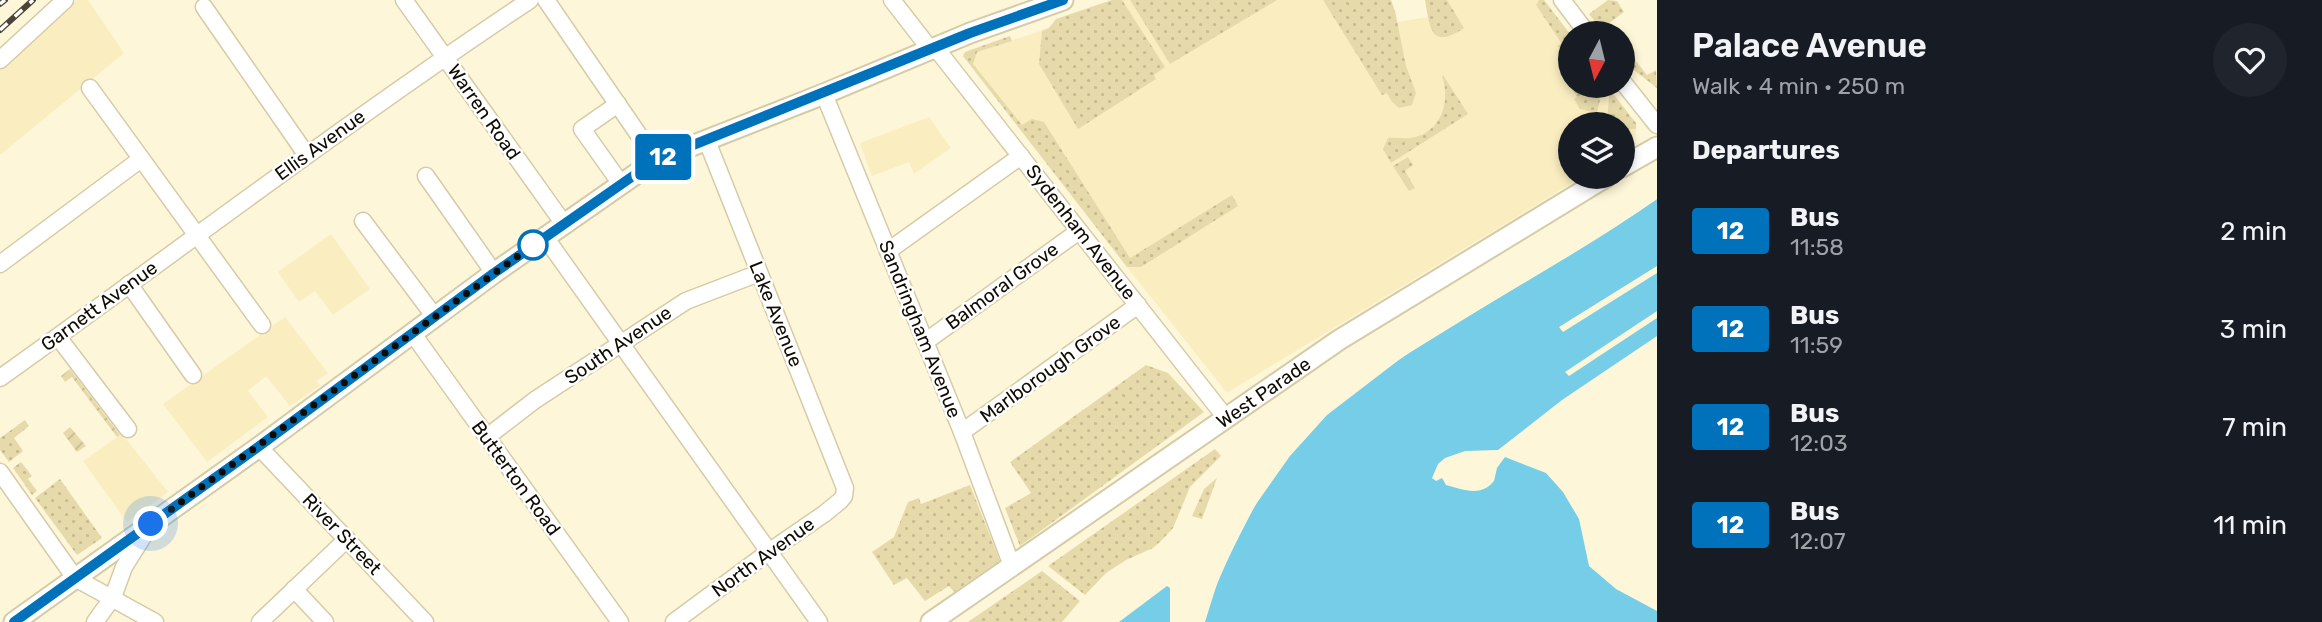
<!DOCTYPE html>
<meta charset="utf-8">
<style>
:root{--surface:#171b24;--page:#20242c;--text:#f1f3f6;--muted:#9ea1a6}
body{margin:0;font-family:Rubik,sans-serif;background:var(--page);color:var(--text);height:100vh;display:flex;flex-direction:column;font-size:26px;white-space:nowrap}
*{box-sizing:border-box;margin:0}
p{font-size:23px;color:var(--muted)}
.icon{flex:none;width:38px;height:38px;fill:none;stroke:currentColor;stroke-width:2;stroke-linecap:round;stroke-linejoin:round}
.map{position:relative;flex:1;overflow:hidden}
.panel{display:flex;flex-direction:column;background:var(--surface);width:665px}
.panel>*{flex:none}
.badge{padding:0 14px;border-radius:5px;font-size:24px;line-height:46px}
.needle{width:46px;rotate:187deg}
.tools{position:absolute;left:1558px;top:21px;display:grid;gap:14px}
.tools a{display:grid;place-items:center;width:77px;height:77px;border-radius:50%;background:var(--surface);box-shadow:0 4px 10px #0003;font-size:35px}
.you{position:absolute;width:35px;height:35px;margin:-18px;border:5px solid #fff;border-radius:50%;background:#1a73e8;box-shadow:0 0 0 10px #1a73e833}
.map>.badge{position:absolute;translate:-50% -50%;box-shadow:0 0 0 4px #fff}
h2{padding:0 35px;font-size:26px;line-height:63px}
.round{display:grid;place-items:center;flex:none;width:74px;height:74px;border-radius:37px;background:var(--page)}
.head{display:flex;align-items:center;justify-content:space-between;height:119px;padding:0 35px}
h1{font-size:33px;font-weight:600;line-height:52px}
ul{padding:0;list-style:none}
li{display:flex;align-items:center;gap:21px;height:98px;padding:0 35px}
li div{flex:1}
li b{display:block;font-size:26px}
li em{font-style:normal}
li .badge{min-width:77px;font-weight:700;text-align:center}
main{display:flex;flex:1;min-height:0}
.map>svg:first-child{display:block}
.built{fill:#faeec1}
.grass{fill:url(#grass-dots)}
.garden{fill:url(#garden-furrows)}
.water{fill:#75cde8}
.pier{fill:#fef6d8}
.lines{fill:none;stroke-linecap:round;stroke-linejoin:round}
.minor-casing{stroke:#d5cba7;stroke-width:19}
.major-casing{stroke:#d5cba7;stroke-width:23}
.minor{stroke:#fff;stroke-width:16}
.major{stroke:#fff;stroke-width:19}
.rail-casing{stroke:#4a4537;stroke-width:6}
.rail{stroke:#fff;stroke-width:3.5;stroke-dasharray:10;stroke-linecap:butt}
.line-casing{stroke:#fff;stroke-width:16}
.line{stroke:#0072bc;stroke-width:10}
.walk{stroke:#0f0b02;stroke-width:7;stroke-dasharray:0 12.6}
.stop-dot{fill:#fff;stroke:#0072bc;stroke-width:3.5}
.labels{text-anchor:middle;dominant-baseline:central;stroke-width:5;stroke-linejoin:round;paint-order:stroke}
.street-label{font-size:19px;fill:#0f0b02;stroke:#fff}
</style>
<main>
<div class="map">
<svg width="1657" height="622" viewBox="0 0 1657 622">
<defs>
<pattern id="grass-dots" width="8" height="8" patternUnits="userSpaceOnUse" patternTransform="scale(1.75)"><rect width="8" height="8" fill="#e7daaa"/><path d="M2 2h.1M6 6h.1" fill="none" stroke="#c5ba91" stroke-width="1.8" stroke-linecap="round"/></pattern>
<pattern id="garden-furrows" width="10" height="10" patternUnits="userSpaceOnUse" patternTransform="scale(1.75)"><rect width="10" height="10" fill="#e7daaa"/><path d="M-1 1l2-2M0 10L10 0M9 11l2-2" fill="none" stroke="#c5ba91"/></pattern>
</defs>
<rect width="100%" height="100%" fill="#fef6d8"/>
<!-- built -->
<g class="built">
<polygon points="77,0 88,0 124,53 0,155 0,70"/>
<polygon points="1112,0 1391,0 1398,22 1428,17 1425,0 1544,0 1570,35 1570,86 1608,86 1637,125 1633,145 1622,152 1622,124 1570,124 1570,177 1582,177 1227,393 1127,267 973,64 977,52 1049,28 1056,19"/>
<polygon points="929,117 951,148 914,174 909,162 872,176 860,143"/>
<polygon points="331,234 370,289 333,315 315,291 299,302 278,272"/>
<polygon points="285,317 328,373 317,381 320,386 290,406 266,376 248,391 268,417 207,462 163,404"/>
<polygon points="122,434 168,492 127,522 83,461"/>
</g>
<!-- grass -->
<g class="grass">
<polygon points="1112,0 1122,0 1165,67 1154,75 1156,79 1078,129 1039,64 1042,31 1049,28 1056,19"/>
<polygon points="1130,0 1277,0 1170,64"/>
<polygon points="1323,0 1391,0 1395,11 1406,66 1416,93 1412,105 1399,108 1392,102 1387,93 1382,95"/>
<path d="M1425 0H1447L1464 28C1430 51 1430 27 1425 0Z"/>
<polygon points="1539,0 1544,0 1570,34 1570,85 1560,69 1569,64 1558,46 1562,44 1536,5"/>
<polygon points="1608,0 1617,1 1624,12 1608,24 1615,33 1604,33 1589,14"/>
<polygon points="1010,36 1012,41 977,52 973,64 1022,125 1032,119 1044,122 1130,258 1232,195 1238,206 1141,267 1127,267 963,56 965,52"/>
<polygon points="1631,55 1647,75 1656,70 1657,88 1626,64 1626,60"/>
<path d="M1443 75 1468 114 1391 163 1383 149 1388 138C1396 137 1403 139 1411 138 1441 133 1451 102 1442 76Z"/>
<polygon points="1570,86 1603,86 1597,113 1580,109 1574,99 1577,97"/>
<polygon points="1613,94 1636,123 1636,129 1622,129 1622,124 1607,124 1609,96"/>
<polygon points="1408,157 1413,165 1405,171 1415,188 1409,191 1393,166"/>
<polygon points="1146,365 1168,373 1204,412 1020,546 1005,508 1031,493 1010,462"/>
<polygon points="25,420 29,426 14,438 23,451 9,462 0,450 0,438"/>
<polygon points="1215,449 1221,456 1190,487 1173,528 1162,540 1153,548 1126,560 1106,573 1085,595 1048,566"/>
<polygon points="21,462 32,476 28,479 37,491 32,495 13,468"/>
<polygon points="1217,478 1202,519 1192,516 1204,489"/>
<polygon points="60,479 102,538 77,555 35,498"/>
<polygon points="970,485 1000,561 954,592 949,586 925,601 907,578 894,585 872,552 894,537 908,502 919,498 921,504"/>
<polygon points="1042,571 1080,601 1062,622 968,622"/>
</g>
<!-- garden -->
<g class="garden">
<polygon points="70,369 120,435 117,437 72,377 65,382 61,376"/>
<polygon points="70,427 86,446 77,452 63,433"/>
</g>
<!-- water -->
<g class="water">
<path d="M1657 199V336L1562 400 1498 450 1465 451 1445 458 1438 464 1432 478 1436 481 1442 478 1446 485C1464 490 1481 497 1494 481L1497 468 1505 457 1546 473 1563 492 1579 519 1589 566 1616 589 1657 611V622H1202C1228 554 1258 487 1308 433 1347 392 1396 361 1444 331 1515 287 1589 247 1657 199Z"/>
<polygon points="1167,586 1170,588 1170,622 1119,622"/>
</g>
<!-- pier -->
<g class="pier">
<polygon points="1657,195 1657,199 1638,212 1404,356 1327,415 1290,456 1254,507 1220,574 1205,622 1198,622 1217,573 1251,505 1287,453 1324,412 1402,353"/>
<polygon points="1657,266 1657,273 1563,332 1559,327"/>
<polygon points="1657,311 1657,318 1569,376 1565,372"/>
</g>
<g class="lines">
<defs>
<g id="minor">
<polyline points="404,0 564,224"/>
<polyline points="546,0 656,160"/>
<polyline points="892,0 930,49"/>
<polyline points="1562,0 1587,33"/>
<polyline points="204,7 306,154"/>
<polyline points="935,47 1226,418"/>
<polyline points="0,60 65,0"/>
<polyline points="1622,81 1657,125"/>
<polyline points="90,88 262,325"/>
<polyline points="824,94 962,432 1012,566"/>
<polyline points="618,104 582,129 621,184"/>
<polyline points="426,176 494,273"/>
<polyline points="363,221 435,317"/>
<polyline points="545,237 819,622"/>
<polyline points="888,251 1021,156"/>
<polyline points="0,264 141,159"/>
<polyline points="129,284 193,375"/>
<polyline points="413,334 620,622"/>
<polyline points="58,337 128,429"/>
<polyline points="925,342 1079,231"/>
<path d="M0 378C177 252 349 120 530 0"/>
<polyline points="962,432 1138,305"/>
<polyline points="487,437 535,400 686,301 759,273"/>
<polyline points="259,447 425,622"/>
<polyline points="0,472 75,578 155,622"/>
<polyline points="294,589 325,622"/>
<polyline points="95,622 113,597 124,567 149,527"/>
<polyline points="260,622 347,539"/>
<polyline points="674,622 770,551 824,514 840,501 844,496 845,488 707,141"/>
</g>
<g id="major">
<polyline points="1622,167 1657,147"/>
<polyline points="14,622 259,447 494,273 656,160 824,94 970,33 1063,0"/>
<path id="s1" d="M931 622 1339 340 1606 177"/>
</g>
</defs>
<!-- minor casing -->
<use href="#minor" class="minor-casing"/>
<!-- major casing -->
<use href="#major" class="major-casing"/>
<!-- minor -->
<use href="#minor" class="minor"/>
<!-- major -->
<use href="#major" class="major"/>
<defs>
<g id="rail">
<polyline points="0,4 5,0"/>
<polyline points="0,30 33,0"/>
</g>
</defs>
<!-- rail casing -->
<use href="#rail" class="rail-casing"/>
<!-- rail -->
<use href="#rail" class="rail"/>
</g>
<g class="lines">
<defs>
<polyline id="line" points="14,622 258,447 494,273 656,160 970,33 1063,0"/>
</defs>
<!-- line casing -->
<use href="#line" class="line-casing"/>
<!-- line -->
<use href="#line" class="line"/>
<!-- walk -->
<polyline class="walk" points="151,524 533,245"/>
</g>
<!-- markers -->
<circle class="stop-dot" cx="533" cy="245" r="14"/>
<g class="labels">
<!-- street labels -->
<g class="street-label">
<text transform="translate(484 112) rotate(55)">Warren Road</text>
<text transform="translate(320 145) rotate(-36)">Ellis Avenue</text>
<text transform="translate(1081 232) rotate(52)">Sydenham Avenue</text>
<text transform="translate(1002 286) rotate(-36)">Balmoral Grove</text>
<text transform="translate(99 306) rotate(-36)">Garnett Avenue</text>
<text transform="translate(776 314) rotate(68)">Lake Avenue</text>
<text transform="translate(920 329) rotate(68)">Sandringham Avenue</text>
<text transform="translate(618 345) rotate(-34)">South Avenue</text>
<text transform="translate(1050 369) rotate(-36)">Marlborough Grove</text>
<text stroke="none"><textPath href="#s1" startOffset="404">West Parade</textPath></text>
<text transform="translate(516 478) rotate(54)">Butterton Road</text>
<text transform="translate(342 534) rotate(46)">River Street</text>
<text transform="translate(763 557) rotate(-36)">North Avenue</text>
</g>
</g>
</svg>
<div class="tools">
<a><svg class="needle" viewBox="-14 -14 28 28"><path d="M0-13l5 13h-10z" fill="#e53935"/><path d="M0 13l5-13h-10z" fill="#9ea1a6"/></svg></a>
<a><svg class="icon" aria-label="layers" viewBox="0 0 24 24"><path d="M12 4l9 5-9 5-9-5zM3 14l9 5 9-5"/></svg></a>
</div>
<div class="you" style="left:151px;top:524px"></div>
<b class="badge" style="left:663px;top:157px;background:#0072bc;color:#fff">12</b>
</div>
<section class="panel">
<div class="head"><div><h1>Palace Avenue</h1><p>Walk · 4 min · 250 m</p></div><a class="round"><svg class="icon" aria-label="heart" viewBox="0 0 24 24"><path d="M12 20l-8-8c-3-5 5-10 8-4 3-6 11-1 8 4z"/></svg></a></div>
<h2>Departures</h2>
<ul>
<li><span class="badge" style="background:#0072bc;color:#fff">12</span><div><b>Bus</b><p>11:58</p></div><em>2 min</em></li>
<li><span class="badge" style="background:#0072bc;color:#fff">12</span><div><b>Bus</b><p>11:59</p></div><em>3 min</em></li>
<li><span class="badge" style="background:#0072bc;color:#fff">12</span><div><b>Bus</b><p>12:03</p></div><em>7 min</em></li>
<li><span class="badge" style="background:#0072bc;color:#fff">12</span><div><b>Bus</b><p>12:07</p></div><em>11 min</em></li>
</ul>
</section>
</main>
